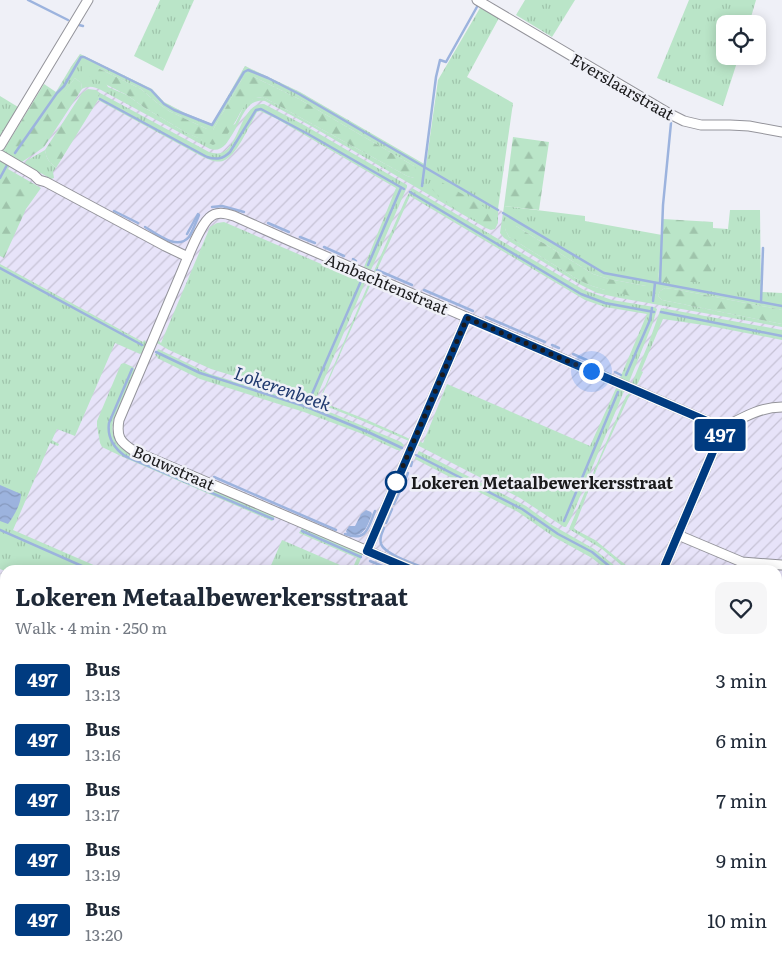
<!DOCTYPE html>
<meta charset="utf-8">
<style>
:root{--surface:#fff;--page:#f6f6f7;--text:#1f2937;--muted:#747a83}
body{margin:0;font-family:Literata,serif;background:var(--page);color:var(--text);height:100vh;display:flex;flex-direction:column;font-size:19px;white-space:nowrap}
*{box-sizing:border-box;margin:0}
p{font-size:16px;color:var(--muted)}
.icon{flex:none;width:28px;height:28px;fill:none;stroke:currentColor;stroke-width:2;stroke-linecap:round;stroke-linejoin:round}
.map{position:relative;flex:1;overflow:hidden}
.sheet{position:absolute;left:0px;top:565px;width:782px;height:395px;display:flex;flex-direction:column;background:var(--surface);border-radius:15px 15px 0 0;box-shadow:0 2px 12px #0003}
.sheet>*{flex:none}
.badge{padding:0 10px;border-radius:4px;font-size:18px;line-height:32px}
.tools{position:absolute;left:716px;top:15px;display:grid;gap:10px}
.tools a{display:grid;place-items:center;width:50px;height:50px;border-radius:10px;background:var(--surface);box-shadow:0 2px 12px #0003;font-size:25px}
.you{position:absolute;width:25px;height:25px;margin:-12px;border:4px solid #fff;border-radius:50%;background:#1a73e8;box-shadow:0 0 0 8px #1a73e833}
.map>.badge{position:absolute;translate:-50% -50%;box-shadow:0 0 0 2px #fff}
.round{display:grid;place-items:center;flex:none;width:52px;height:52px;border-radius:10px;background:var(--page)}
.overview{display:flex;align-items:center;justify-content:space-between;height:85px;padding:0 15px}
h1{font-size:24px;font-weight:700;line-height:38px}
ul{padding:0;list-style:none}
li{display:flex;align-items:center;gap:15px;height:60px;padding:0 15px}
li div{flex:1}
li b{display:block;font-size:19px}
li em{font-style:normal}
li .badge{min-width:55px;font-weight:700;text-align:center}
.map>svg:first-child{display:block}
.industrial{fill:url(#industrial-furrows)}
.grass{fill:url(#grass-tufts);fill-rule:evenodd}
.forest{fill:url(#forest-firs)}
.water{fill:url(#water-waves)}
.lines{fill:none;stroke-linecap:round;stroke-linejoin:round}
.stream{stroke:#9cb3de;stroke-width:2.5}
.street-casing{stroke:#94949b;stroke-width:11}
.highway-casing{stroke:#94949b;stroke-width:18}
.street{stroke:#fff;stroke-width:9}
.highway{stroke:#fff;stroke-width:15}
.line-casing{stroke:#fff;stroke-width:11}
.line{stroke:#003b80;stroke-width:8}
.walk{stroke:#1a1a1c;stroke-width:5;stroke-dasharray:0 9}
.stop-dot{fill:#fff;stroke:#003b80;stroke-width:2.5}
.labels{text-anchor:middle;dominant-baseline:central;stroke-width:5;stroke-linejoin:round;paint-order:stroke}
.street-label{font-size:16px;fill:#1a1a1c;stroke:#eff0f7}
.stop-label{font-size:16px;font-weight:bold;fill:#1a1a1c;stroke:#eff0f7;text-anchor:start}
.water-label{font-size:18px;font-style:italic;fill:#203a6f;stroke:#eff0f7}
</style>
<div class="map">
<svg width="782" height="960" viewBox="0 0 782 960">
<defs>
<pattern id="industrial-furrows" width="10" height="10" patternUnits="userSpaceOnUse" patternTransform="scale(1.25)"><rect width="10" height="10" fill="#e7e3f9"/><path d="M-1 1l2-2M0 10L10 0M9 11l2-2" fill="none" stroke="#c6c2d5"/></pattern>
<pattern id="grass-tufts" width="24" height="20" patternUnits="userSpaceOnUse" patternTransform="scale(1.25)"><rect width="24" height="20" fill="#bae5c8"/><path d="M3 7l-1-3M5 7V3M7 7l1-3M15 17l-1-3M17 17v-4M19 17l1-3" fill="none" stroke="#9fc4ab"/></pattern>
<pattern id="forest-firs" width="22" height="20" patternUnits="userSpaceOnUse" patternTransform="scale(1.25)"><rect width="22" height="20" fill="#bae5c8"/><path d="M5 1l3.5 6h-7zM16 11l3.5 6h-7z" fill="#9fc4ab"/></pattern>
<pattern id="water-waves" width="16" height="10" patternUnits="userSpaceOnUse" patternTransform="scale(1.25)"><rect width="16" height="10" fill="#9cb3de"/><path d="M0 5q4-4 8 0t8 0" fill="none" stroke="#8699be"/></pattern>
</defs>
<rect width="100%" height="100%" fill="#eff0f7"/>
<!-- industrial -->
<polygon class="industrial" points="80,54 152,89 164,102 185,113 212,124 245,66 300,92 580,257 782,304 782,906 778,904 778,570 5,570 5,576 0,574 0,182 71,67"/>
<!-- grass -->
<g class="grass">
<polygon points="160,0 194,0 163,71 134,56"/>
<polygon points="525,0 575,0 552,37 516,15"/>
<polygon points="689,0 756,0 749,24 725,24 725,56 739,56 723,106 657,78"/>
<path d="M480 8 499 18 467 77 513 103 498 209V223L495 229 491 230 486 228 311 126 265 101C249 98 243 114 237 126 234 132 230 138 226 144 221 149 217 151 210 149L101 90C95 87 89 85 82 89L81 83 75 78 61 97 56 92 71 67 80 54 152 89 164 102 185 113 212 124 245 66 300 92 426 165 438 80ZM98 68 141 89 156 102 169 111 209 130H213L214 128 242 79 254 77 299 99 414 166V178L407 176 263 97 254 98 245 104 235 124 203 140 185 132 145 108 127 95 108 87Z"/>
<path d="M100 93 209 152C213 153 217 154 221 153 239 148 241 102 264 104L304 125 407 185V187L371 270 364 267 396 188 277 119 260 111 257 112C250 124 237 156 223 161 215 163 208 159 201 156L98 100Z"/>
<polygon points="0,96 18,107 0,136"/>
<path d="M45 150C46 159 50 162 56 168L53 172 54 178 51 179 25 164 26 161Z"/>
<polygon points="412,188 584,290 612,300 654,307 657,309 652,325 629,382 620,378 647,314 605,307 585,300 410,196 378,268 376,272 374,271 406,198"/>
<path d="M504 206 585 216V221L662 235 658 282H713V228L728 229 730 210H760L761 292 782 293V310L679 290 665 288 660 291 658 296 662 300 782 324V327L620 298 597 293 581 285 504 238 500 233ZM516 226 593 274 609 279 646 286 605 290 589 285 577 279 509 237 505 229Z"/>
<polygon points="224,222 356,279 358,274 367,278 315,401 211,369 169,350 157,343 158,340 161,343 210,227 217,223"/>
<polygon points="0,264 143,342 144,340 147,343 142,353 140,354 115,343 75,436 57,429 52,440 59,444 58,446 50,443 13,530 105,570 5,571 0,569"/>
<polygon points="370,280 372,281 322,396 321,400 324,403 365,419 410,439 409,441 358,419 318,403"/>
<polygon points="661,308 782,330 782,340 710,326 663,319 641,371 643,372 637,385 632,383 649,342"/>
<polygon points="158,349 210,374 295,400 332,413 401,442 404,445 400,451 398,450 397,450 360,433 304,412 200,379 157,358 158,357 155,355"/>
<path d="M124 363 133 367 135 370 113 421C110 442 120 449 137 457L275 516 272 521 123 457 102 447 100 443 97 426V421L121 364Z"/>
<polygon points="447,384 590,446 617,386 625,389 571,518 566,527 564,527 520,498 417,445 419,441 423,443"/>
<polygon points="631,392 601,458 574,528 576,530 595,540 632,570 627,570 602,549 569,529 626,396"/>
<polygon points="419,451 526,506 552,525 594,549 620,570 607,570 592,558 554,537 518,512 415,459 415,458"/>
<polygon points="302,528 362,554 362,556 356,570 352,570 357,558 299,533"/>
<polygon points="282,540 340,565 343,567 344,570 269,570"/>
</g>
<!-- forest -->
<g class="forest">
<path d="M88 64 98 68 141 89 156 102 169 111 209 130H213L214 128 242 79 248 76 254 77 299 99 414 166 417 171 414 178 407 176 263 97C236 97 238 137 213 145L185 132 145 108 127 95 85 74 82 70 84 65Z"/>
<polygon points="75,78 81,83 82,89 44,147 22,162 15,159 8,169 41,188 26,209 4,258 0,256 0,156 44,84 56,92 61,96"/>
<path d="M88 89 96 90 100 93 98 100 56 168C50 162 46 159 45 150L82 93Z"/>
<polygon points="513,137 549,142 539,210 504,206"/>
<path d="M432 179H436L483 206 493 217 495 226 492 228C474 219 438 202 429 184Z"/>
<polygon points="663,219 713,222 713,282 658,282"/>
<polygon points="508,225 516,226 593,274 609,279 646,286 648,288 646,297 643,299 605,290 589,285 577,279 509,237 505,229"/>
<polygon points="665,288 679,290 782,310 782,324 662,300 658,296 660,291"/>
</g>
<!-- water -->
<g class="water">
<path d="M0 485 21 494C21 504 14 516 8 524L0 521Z"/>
<path d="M366 510 371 512 372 514C367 527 364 539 347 534L346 531 349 526H355L361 514Z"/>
</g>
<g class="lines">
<!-- stream -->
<g class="stream">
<polyline points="28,0 68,20"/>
<polyline points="79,25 83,26"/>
<path d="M100 99 207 157C217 160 223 159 230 152L256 110 261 109 308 134 404 189"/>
<polyline points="15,153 57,93 64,86 81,57 84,57 151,90 164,104 174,110 212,125 244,72 248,70 268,78 299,94 498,210"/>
<polyline points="0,178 7,165"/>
<polyline points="422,186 436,77 440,60 446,62 478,5"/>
<polyline points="410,192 581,294 605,303 654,312"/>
<polyline points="212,207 222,206 244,212"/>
<polyline points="114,211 138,223"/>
<polyline points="503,213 604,273 782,306"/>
<polyline points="268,223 289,232"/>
<path d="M145 227C157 234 177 251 189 237 191 234 197 220 199 215"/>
<polyline points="187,234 198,214"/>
<polyline points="300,237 315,243"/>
<polyline points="324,247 344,256"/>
<polyline points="353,259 356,261"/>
<polyline points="368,265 401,188"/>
<polyline points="0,268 142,345"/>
<polyline points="377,270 412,285"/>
<polyline points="660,283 663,205 671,123"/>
<polyline points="424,290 473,311"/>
<polyline points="653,301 655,283"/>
<polyline points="761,302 763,248"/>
<polyline points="661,312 782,336"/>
<polyline points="486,317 545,342"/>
<polyline points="552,345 559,348"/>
<polyline points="156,352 200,373 307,407 368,432 402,448"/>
<polyline points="573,354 598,365"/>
<path d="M132 369 109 423C107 437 114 448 125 456L273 519"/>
<polyline points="615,372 621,375"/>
<polyline points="626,375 650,320 652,308"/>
<polyline points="312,394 361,281"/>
<polyline points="416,455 522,509 558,534 592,552 614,570"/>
<polyline points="411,466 412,462"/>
<polyline points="214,477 336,530"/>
<polyline points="403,485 408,473"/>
<polyline points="394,504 400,491"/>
<polyline points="564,521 618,392"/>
<polyline points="386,523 392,509"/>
<path d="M384 528C382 533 379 538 381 544 385 555 418 565 430 570"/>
<polyline points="0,530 91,570"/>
<polyline points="302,531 361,557"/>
<path d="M345 534C367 542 368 528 375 511"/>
<polyline points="370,561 392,570"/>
<polyline points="0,650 5,653"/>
<polyline points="778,702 782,706"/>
<polyline points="778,734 782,735"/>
<polyline points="0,775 5,790"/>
<polyline points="0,848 5,847"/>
<polyline points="778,861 782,863"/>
<polyline points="712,955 725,960"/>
</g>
<defs>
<g id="street">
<polyline points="477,0 670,114 684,121 701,125 730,125 749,126 782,132"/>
<polyline points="0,146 88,0"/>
<polyline points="0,155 34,175 39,180 46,182 165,246 188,257"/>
<path d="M723 428C742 418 760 407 782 407"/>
<polyline points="678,535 742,562 782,565"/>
<polyline points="367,551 467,318"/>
<path d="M412 570 134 451C120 442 116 437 119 420 139 372 160 324 180 276 186 262 199 227 209 218 216 211 225 213 234 216L290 241 723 428"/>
<polyline points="663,570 723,428"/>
<polyline points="778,725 782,726"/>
<polyline points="0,854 5,853"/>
<polyline points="330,955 337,960"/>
</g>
<g id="highway">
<polyline points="0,601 5,604"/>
<polyline points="0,627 5,630"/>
<polyline points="778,930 782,932"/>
<polyline points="778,953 782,955"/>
</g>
</defs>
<!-- street casing -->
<use href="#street" class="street-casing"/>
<!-- highway casing -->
<use href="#highway" class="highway-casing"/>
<!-- street -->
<use href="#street" class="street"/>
<!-- highway -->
<use href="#highway" class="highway"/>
</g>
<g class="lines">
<defs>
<polyline id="line" points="412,570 367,551 467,318 723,428 663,570"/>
</defs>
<!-- line casing -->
<use href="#line" class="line-casing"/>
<!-- line -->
<use href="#line" class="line"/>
<!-- walk -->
<polyline class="walk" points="396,482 467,318 591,371"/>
</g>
<!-- markers -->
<circle class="stop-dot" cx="396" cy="482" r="10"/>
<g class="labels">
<!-- street labels -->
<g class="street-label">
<text transform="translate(623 86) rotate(30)">Everslaarstraat</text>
<text transform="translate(387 283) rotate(23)">Ambachtenstraat</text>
<text transform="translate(174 467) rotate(24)">Bouwstraat</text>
</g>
<!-- stop labels -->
<g class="stop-label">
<text x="411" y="482">Lokeren Metaalbewerkersstraat</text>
</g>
<!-- water labels -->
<g class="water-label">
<text transform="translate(283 388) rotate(19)">Lokerenbeek</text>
</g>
</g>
</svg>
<div class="tools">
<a><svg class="icon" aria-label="locate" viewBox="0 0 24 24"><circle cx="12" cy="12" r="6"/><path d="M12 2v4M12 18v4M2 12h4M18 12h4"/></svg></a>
</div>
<div class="you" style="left:591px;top:371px"></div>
<b class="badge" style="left:720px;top:435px;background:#003b80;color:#fff">497</b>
<section class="sheet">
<div class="overview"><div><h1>Lokeren Metaalbewerkersstraat</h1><p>Walk · 4 min · 250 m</p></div><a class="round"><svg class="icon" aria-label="heart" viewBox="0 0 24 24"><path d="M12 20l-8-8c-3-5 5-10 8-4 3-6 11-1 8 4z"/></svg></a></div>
<ul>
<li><span class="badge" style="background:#003b80;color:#fff">497</span><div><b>Bus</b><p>13:13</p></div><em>3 min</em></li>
<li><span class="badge" style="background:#003b80;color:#fff">497</span><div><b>Bus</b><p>13:16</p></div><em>6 min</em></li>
<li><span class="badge" style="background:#003b80;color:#fff">497</span><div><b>Bus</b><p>13:17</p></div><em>7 min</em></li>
<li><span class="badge" style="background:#003b80;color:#fff">497</span><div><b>Bus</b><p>13:19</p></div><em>9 min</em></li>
<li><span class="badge" style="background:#003b80;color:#fff">497</span><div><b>Bus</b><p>13:20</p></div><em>10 min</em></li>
</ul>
</section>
</div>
